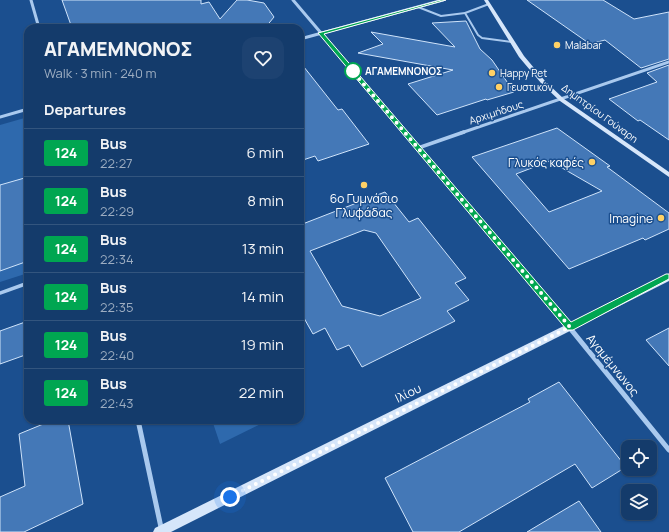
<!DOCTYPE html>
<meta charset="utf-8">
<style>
:root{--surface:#143b6b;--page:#1d4271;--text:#f1f3f6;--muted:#9dadc1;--line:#33557e}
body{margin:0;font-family:Manrope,sans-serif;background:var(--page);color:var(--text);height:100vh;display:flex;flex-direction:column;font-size:15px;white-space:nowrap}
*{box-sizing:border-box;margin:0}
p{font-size:13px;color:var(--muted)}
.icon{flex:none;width:22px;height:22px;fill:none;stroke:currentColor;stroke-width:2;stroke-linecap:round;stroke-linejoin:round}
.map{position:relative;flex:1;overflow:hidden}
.details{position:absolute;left:24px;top:24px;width:280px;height:400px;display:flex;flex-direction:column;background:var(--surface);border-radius:12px;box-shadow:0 1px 3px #0004,0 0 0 1px var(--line)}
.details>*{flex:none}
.badge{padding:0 8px;border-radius:3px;font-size:14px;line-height:26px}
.buttons{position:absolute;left:621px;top:440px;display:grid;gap:8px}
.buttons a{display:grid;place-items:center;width:36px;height:36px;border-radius:8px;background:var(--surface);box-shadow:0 1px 3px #0004,0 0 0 1px var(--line);font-size:20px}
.you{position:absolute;width:20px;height:20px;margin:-10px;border:3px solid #fff;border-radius:50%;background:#1a73e8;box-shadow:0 0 0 6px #1a73e833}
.map>.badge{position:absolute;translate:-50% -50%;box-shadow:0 0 0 2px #fff}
h2{padding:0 20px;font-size:15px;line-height:36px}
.round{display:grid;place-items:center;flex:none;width:42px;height:42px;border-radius:12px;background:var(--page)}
.headline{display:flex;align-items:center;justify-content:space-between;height:68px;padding:0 20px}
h1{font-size:19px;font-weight:800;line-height:30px}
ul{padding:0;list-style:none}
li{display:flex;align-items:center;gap:12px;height:48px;padding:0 20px;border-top:1px solid var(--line)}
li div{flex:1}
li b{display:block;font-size:15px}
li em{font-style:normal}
li .badge{min-width:44px;font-weight:700;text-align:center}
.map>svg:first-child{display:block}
.green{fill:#2e69ad}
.building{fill:#4478b7;stroke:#cfe3fa;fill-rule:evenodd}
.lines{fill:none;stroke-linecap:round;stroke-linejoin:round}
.lane{stroke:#a9c9ee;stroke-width:2}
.street-far2{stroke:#a9c9ee;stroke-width:3}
.street-far1{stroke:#a9c9ee;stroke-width:3.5}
.street{stroke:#a9c9ee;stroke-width:5}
.secondary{fill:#d6e6fa;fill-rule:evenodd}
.line{fill:#00a651;stroke:#fff}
.walk{stroke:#fff;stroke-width:4;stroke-dasharray:0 7.2}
.poi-dot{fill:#ffd166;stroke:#1b4f8f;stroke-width:1.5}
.stop-dot{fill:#fff;stroke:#00a651;stroke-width:2}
.labels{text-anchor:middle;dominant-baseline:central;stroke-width:3;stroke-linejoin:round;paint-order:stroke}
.far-poi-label{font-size:10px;fill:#fff;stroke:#1b4f8f;text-anchor:start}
.far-stop-label{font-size:10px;font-weight:bold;fill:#fff;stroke:#1b4f8f;text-anchor:start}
.far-street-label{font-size:10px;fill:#fff;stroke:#1b4f8f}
.poi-label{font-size:12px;fill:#fff;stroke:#1b4f8f;text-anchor:end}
.street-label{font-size:12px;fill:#fff;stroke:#1b4f8f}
</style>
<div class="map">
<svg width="669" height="532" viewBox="0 0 669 532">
<rect width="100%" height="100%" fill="#1b4f8f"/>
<!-- green -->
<g class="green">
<polygon points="28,117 28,273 0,282 0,125"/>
<polygon points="212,420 269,420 220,444"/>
</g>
<!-- building -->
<g class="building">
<polygon points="62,0 201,0 201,4 209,2 220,19 237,0 247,0 264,3 274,17 265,28 72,28"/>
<polygon points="527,0 603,0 634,19 669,12 669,59 641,68 605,40 590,44"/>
<polygon points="466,21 480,49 492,60 514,92 487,100 486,99 437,115 408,84 453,70 358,53 383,44 371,32 455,47 432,23"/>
<polygon points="300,62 338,110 342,109 369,144 318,161 315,156 300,161"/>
<polygon points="669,65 669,140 640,120 638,121 609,99 657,82 647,73"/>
<path d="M557 128 610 166 607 167 669 213V229L645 240 643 238 569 269 472 157ZM550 161 602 191 549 212 516 174Z"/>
<polygon points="28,177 28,261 0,271 0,185"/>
<path d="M385 192 409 222 418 218 466 278 455 283 469 300 447 311 455 321 362 367 349 345 337 350 325 328 313 334 300 311V225ZM364 230 376 233 421 298 380 316 342 306 310 251Z"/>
<polygon points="28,321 28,354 0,364 0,331"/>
<polygon points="669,328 669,366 646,340"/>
<polygon points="559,382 626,467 592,488 575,464 459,532 413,532 385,478 530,402 528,399"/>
<polygon points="53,420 68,420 83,504 24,532 0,532 0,497 25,486 19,434"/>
<polygon points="579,501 601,532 527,532"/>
</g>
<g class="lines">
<!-- lane -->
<g class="lane">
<polyline points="489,4 465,13 478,35 482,38 512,42"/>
<polyline points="418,7 441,16 465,13"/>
</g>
<!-- street-far2 -->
<g class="street-far2">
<polyline points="31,0 39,28"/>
<polyline points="293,0 406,133"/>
<polyline points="300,39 443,0"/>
<polyline points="0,117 28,109"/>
<polyline points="461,133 669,62"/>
</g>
<!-- street-far1 -->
<g class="street-far1">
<polyline points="405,132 553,307"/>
<polyline points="418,148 464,132"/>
<polyline points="0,293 28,283"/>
</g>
<!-- street -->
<g class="street">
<polyline points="552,306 669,450"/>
<polyline points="138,420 162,532"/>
</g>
<!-- secondary -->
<g class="secondary">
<polygon points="484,0 488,0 524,56 545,81 564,99 669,172 669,177 560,101 541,83 519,57"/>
<polygon points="669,274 669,281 171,532 153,532 155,528"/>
</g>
</g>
<!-- line -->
<polygon class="line" points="441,0 446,0 324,34 571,322 666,274 669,274 669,279 573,330 567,330 318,33"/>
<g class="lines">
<!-- walk -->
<polyline class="walk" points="230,497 570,327 350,68 353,71"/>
</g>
<!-- markers -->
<g class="poi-dot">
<circle cx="557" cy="45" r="4"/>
<circle cx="492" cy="73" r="4"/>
<circle cx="499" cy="87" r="4"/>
<circle cx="592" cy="162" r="4"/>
<circle cx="364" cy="185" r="4"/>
<circle cx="661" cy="218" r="4"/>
</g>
<circle class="stop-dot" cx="353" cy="71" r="8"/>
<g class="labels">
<!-- far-poi labels -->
<g class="far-poi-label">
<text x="565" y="45">Malabar</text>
<text x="500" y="73">Happy Pet</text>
<text x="507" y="87">Γευστικόν</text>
</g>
<!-- far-stop labels -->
<g class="far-stop-label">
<text x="365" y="71">ΑΓΑΜΕΜΝΟΝΟΣ</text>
</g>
<!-- far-street labels -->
<g class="far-street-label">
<text transform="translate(496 112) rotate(-18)">Αρχιμήδους</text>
<text transform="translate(600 113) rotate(36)">Δημητρίου Γούναρη</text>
</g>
<!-- poi labels -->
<g class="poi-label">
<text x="584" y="162">Γλυκός καφές</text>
<text x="364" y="198" text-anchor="middle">6ο Γυμνάσιο<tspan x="364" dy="14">Γλυφάδας</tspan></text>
<text x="653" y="218">Imagine</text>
</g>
<!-- street labels -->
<g class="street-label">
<text transform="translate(613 365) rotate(51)">Αγαμέμνωνος</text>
<text transform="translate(408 393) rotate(-26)">Ιλίου</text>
</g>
</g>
</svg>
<div class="buttons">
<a><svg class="icon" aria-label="locate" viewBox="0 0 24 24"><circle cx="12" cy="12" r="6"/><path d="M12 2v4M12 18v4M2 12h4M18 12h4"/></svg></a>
<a><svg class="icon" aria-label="layers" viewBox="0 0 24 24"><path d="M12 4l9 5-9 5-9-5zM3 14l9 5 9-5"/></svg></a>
</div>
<div class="you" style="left:230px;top:497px"></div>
<section class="details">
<div class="headline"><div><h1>ΑΓΑΜΕΜΝΟΝΟΣ</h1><p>Walk · 3 min · 240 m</p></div><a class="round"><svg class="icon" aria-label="heart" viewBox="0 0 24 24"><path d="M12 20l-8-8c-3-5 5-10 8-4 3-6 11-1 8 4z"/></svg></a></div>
<h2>Departures</h2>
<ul>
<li><span class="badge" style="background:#00a651;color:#fff">124</span><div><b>Bus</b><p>22:27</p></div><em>6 min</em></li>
<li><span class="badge" style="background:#00a651;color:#fff">124</span><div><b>Bus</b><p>22:29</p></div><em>8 min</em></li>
<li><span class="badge" style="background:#00a651;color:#fff">124</span><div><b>Bus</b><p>22:34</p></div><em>13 min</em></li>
<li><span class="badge" style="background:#00a651;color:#fff">124</span><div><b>Bus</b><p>22:35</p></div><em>14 min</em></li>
<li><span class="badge" style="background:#00a651;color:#fff">124</span><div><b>Bus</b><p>22:40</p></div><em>19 min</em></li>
<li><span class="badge" style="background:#00a651;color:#fff">124</span><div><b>Bus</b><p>22:43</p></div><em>22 min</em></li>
</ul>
</section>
</div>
